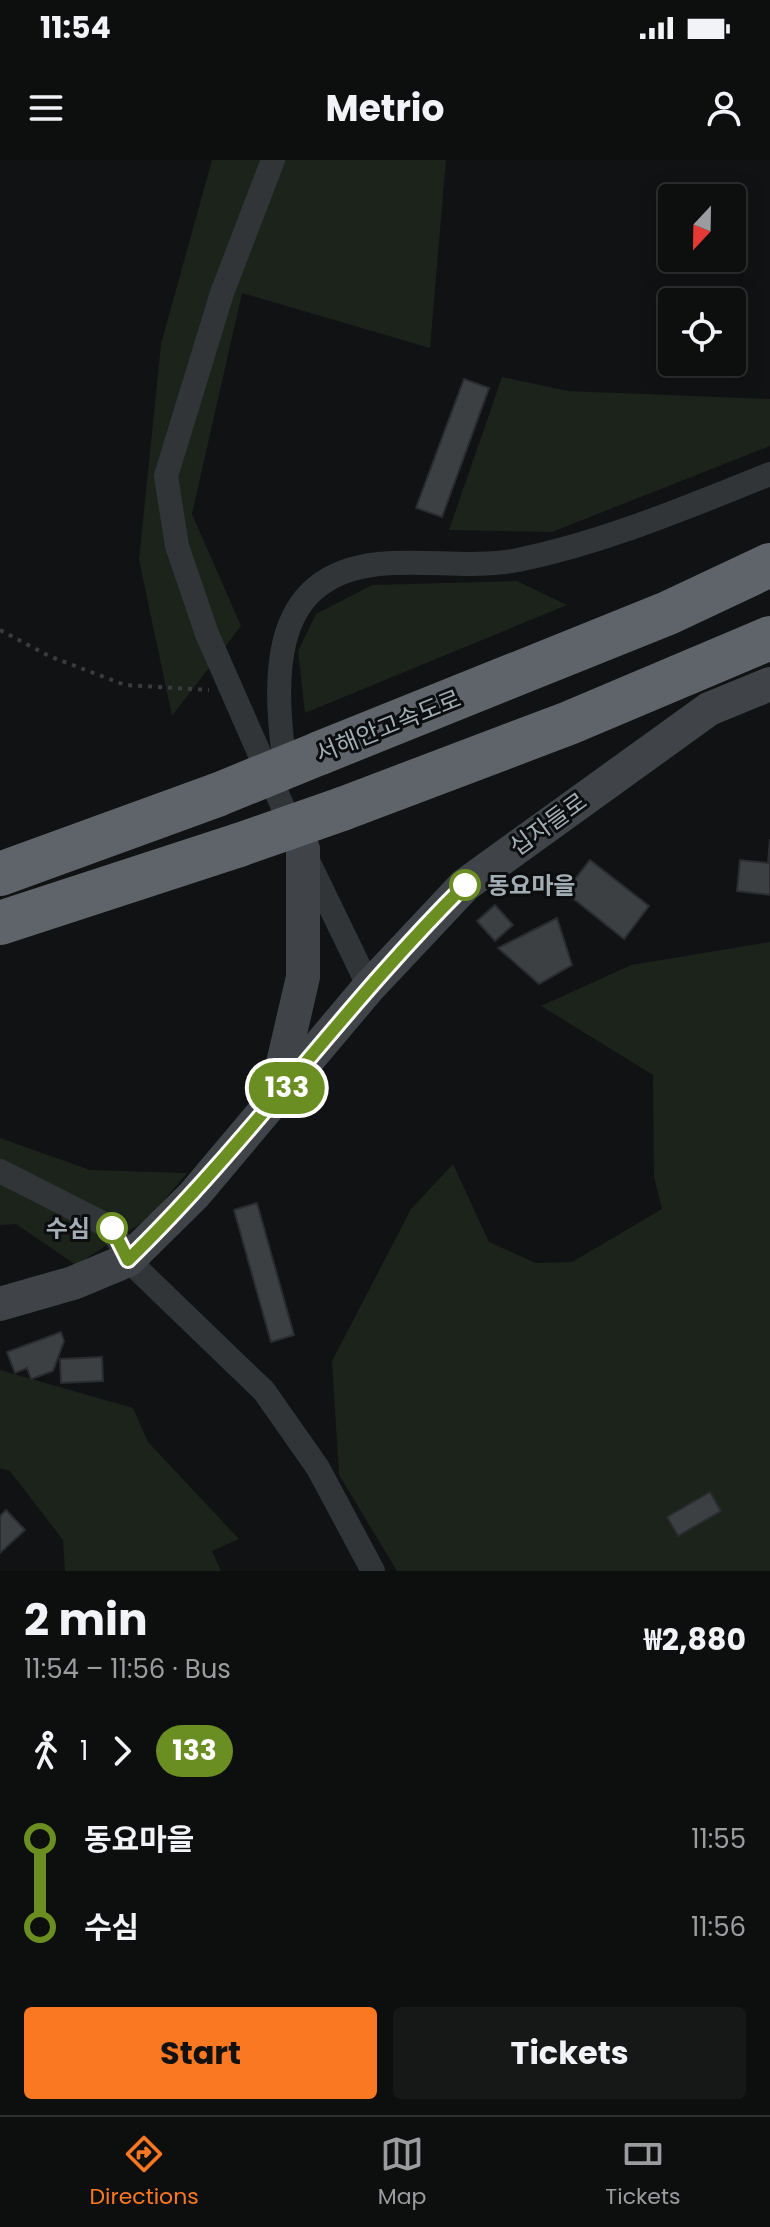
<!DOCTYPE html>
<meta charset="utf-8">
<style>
:root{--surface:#0d0e0e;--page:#161717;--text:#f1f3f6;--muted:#9a9c9e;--line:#2d2e2e;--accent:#fb7822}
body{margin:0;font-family:Poppins,"Noto Sans KR",sans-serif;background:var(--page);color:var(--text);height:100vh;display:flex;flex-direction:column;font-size:30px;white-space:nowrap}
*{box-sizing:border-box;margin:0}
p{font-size:26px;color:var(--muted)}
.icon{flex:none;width:44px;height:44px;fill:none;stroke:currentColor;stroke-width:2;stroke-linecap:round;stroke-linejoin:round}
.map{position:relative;height:1411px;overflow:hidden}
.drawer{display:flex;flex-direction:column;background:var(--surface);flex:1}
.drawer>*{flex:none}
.badge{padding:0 16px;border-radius:26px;font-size:28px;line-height:52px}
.needle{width:52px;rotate:202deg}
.buttons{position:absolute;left:658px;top:24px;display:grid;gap:16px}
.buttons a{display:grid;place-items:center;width:88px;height:88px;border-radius:8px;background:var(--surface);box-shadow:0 4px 20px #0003,0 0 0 2px var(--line);font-size:40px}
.map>.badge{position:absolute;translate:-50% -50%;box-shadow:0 0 0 4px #fff}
.legs{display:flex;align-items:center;gap:12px;height:88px;padding:0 24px;font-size:26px}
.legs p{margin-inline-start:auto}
.headline{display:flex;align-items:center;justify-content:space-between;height:136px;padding:0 24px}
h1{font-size:44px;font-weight:700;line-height:60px}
.button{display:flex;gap:16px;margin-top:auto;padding:16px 24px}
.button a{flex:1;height:92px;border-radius:8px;background:var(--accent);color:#111;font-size:32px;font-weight:700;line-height:92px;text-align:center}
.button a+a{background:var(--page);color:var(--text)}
ul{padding:0 24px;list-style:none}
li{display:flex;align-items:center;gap:28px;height:88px;font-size:30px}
li i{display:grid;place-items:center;width:12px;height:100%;margin:0 10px;background:currentColor}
li i::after{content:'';width:20px;height:20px;margin:-10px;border:6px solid;border-radius:50%;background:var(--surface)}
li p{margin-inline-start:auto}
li:first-child i{background:linear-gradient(#0000 50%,currentColor 0)}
li:last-child i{background:linear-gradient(currentColor 50%,#0000 0)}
.status{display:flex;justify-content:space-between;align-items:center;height:56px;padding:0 40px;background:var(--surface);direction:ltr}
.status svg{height:22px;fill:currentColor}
header{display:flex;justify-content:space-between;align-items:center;height:104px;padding:0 24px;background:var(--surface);font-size:36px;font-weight:700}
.menu{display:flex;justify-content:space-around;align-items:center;height:112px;border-top:2px solid var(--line);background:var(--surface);font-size:22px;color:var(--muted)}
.menu a{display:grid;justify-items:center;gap:4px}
.menu .active{color:var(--accent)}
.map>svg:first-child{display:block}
.green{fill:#1c231b}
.building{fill:#3d4043;stroke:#2b2c2f;stroke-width:2}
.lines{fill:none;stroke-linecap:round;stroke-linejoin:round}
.path{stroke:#383c3f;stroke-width:4;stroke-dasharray:4 6;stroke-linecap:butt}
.street{stroke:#323538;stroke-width:24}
.secondary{stroke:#404448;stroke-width:34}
.highway{stroke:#5e6469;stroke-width:44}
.highway-bridge{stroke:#5e6469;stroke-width:44}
.line-1-casing{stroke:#fff;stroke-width:18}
.line-1{stroke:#6b8e23;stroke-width:12}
.stop-1-dot{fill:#fff;stroke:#6b8e23;stroke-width:4}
.labels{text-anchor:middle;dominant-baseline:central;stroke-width:6;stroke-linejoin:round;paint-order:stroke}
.street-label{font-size:24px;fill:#a2adb4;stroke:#0c0d0e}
.stop-label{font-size:24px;font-weight:bold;fill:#a2adb4;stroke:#0c0d0e;text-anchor:start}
</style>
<div class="status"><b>11:54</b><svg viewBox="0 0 49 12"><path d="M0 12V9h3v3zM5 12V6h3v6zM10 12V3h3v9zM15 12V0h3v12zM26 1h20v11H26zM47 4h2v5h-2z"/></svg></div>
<header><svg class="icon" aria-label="menu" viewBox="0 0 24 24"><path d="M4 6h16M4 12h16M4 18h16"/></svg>Metrio<svg class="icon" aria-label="person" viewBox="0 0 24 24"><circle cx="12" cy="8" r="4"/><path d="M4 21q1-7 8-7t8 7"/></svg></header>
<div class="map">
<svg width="770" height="1411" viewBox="0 0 770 1411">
<rect width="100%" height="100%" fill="#111213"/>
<!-- green -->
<g class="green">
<polygon points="212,0 446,0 430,188 242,133 192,354 241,466 172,556 139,400 161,184"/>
<polygon points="502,217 568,231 770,239 770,286 552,372 449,370"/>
<polygon points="517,421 567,445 305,553 298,491 316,454 372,425"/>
<polygon points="770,782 770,1411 397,1411 339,1315 332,1201 411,1049 453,1004 489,1082 536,1103 572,1102 662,1049 654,1017 653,915 541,846 631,805"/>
<polygon points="0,978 90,1010 187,1013 149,1058 76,1105 16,1064 0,1065"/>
<polygon points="0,1210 133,1248 148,1282 239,1379 212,1391 221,1411 65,1411 63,1380 10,1311 0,1308"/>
</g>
<!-- building -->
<g class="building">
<polygon points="464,219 489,228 442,357 416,348"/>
<polygon points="770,679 770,735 737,731 740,700 768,703"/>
<polygon points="590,700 649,746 624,779 565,732"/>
<polygon points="495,745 513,765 495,781 477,761"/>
<polygon points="557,758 572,805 539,824 498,788"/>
<polygon points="257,1043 294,1175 271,1182 234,1050"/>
<polygon points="61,1172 64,1181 53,1211 31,1219 27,1208 15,1213 7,1192"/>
<polygon points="102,1197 103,1221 61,1223 60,1199"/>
<polygon points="710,1332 721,1351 678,1376 667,1357"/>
<polygon points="6,1350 25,1370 0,1393 0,1356"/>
</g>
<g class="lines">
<!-- path -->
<polyline class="path" points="0,470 49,496 125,525 209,530"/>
<!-- street -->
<g class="street">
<polyline points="273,0 222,133 166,316 177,386 207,474 293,670 369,827"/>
<path d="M286 615C275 529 262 416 379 404 424 399 473 409 518 400 606 382 687 347 770 314"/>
<polyline points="0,1011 112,1068 128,1100 264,1231 318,1308 373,1411"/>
</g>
<!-- secondary -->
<g class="secondary">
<polyline points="275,938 303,817 303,689"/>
<polyline points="0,1144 73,1123 128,1100 194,1035 369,827 465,725 709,549 770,524"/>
</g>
<!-- highway -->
<g class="highway">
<polyline points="320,593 668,453 770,405"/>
<polyline points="342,649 569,563 770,478"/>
<polyline points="0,714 217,635"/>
<polyline points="0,763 239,685"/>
</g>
<!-- highway-bridge -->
<g class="highway-bridge">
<polyline points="217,635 320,593"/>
<polyline points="239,685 342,649"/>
</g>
</g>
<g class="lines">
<defs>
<path id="line-1" d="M112 1068 128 1100C249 982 345 844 465 725"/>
</defs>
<!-- line-1 casing -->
<use href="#line-1" class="line-1-casing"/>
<!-- line-1 -->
<use href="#line-1" class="line-1"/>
</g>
<!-- markers -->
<g class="stop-1-dot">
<circle cx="465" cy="725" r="14"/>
<circle cx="112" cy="1068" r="14"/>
</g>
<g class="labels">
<!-- street labels -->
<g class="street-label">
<text transform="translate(388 566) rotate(-22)">서해안고속도로</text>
<text transform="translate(548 664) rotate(-36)">십자들로</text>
</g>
<!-- stop labels -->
<g class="stop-label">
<text x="487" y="725">동요마을</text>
<text x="90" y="1068" text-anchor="end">수심</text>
</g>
</g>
</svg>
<div class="buttons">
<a><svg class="needle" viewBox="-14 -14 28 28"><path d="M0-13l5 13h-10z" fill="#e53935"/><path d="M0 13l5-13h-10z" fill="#9a9c9e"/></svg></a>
<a><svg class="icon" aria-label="locate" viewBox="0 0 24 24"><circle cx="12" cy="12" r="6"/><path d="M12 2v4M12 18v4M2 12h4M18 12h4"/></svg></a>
</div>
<b class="badge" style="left:287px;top:928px;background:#6b8e23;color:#fff">133</b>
</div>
<section class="drawer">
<div class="headline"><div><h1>2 min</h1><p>11:54 – 11:56 · Bus</p></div><b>₩2,880</b></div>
<div class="legs"><svg class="icon" aria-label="walk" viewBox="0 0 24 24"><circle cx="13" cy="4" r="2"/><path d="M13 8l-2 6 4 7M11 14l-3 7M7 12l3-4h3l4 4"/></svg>1<svg class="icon" aria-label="forward" viewBox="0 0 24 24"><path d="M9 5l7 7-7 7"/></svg><b class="badge" style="background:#6b8e23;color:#fff">133</b></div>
<ul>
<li><i style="color:#6b8e23"></i><b>동요마을</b><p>11:55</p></li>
<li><i style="color:#6b8e23"></i><b>수심</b><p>11:56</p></li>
</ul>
<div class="button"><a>Start</a><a>Tickets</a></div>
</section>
<nav class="menu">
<a class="active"><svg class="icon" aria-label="directions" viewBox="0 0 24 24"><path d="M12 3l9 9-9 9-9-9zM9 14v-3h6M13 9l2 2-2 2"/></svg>Directions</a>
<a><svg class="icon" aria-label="map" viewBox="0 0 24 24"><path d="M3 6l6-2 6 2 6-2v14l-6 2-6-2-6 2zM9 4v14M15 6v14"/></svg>Map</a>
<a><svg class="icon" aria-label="tickets" viewBox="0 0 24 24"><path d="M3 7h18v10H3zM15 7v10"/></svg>Tickets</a>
</nav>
